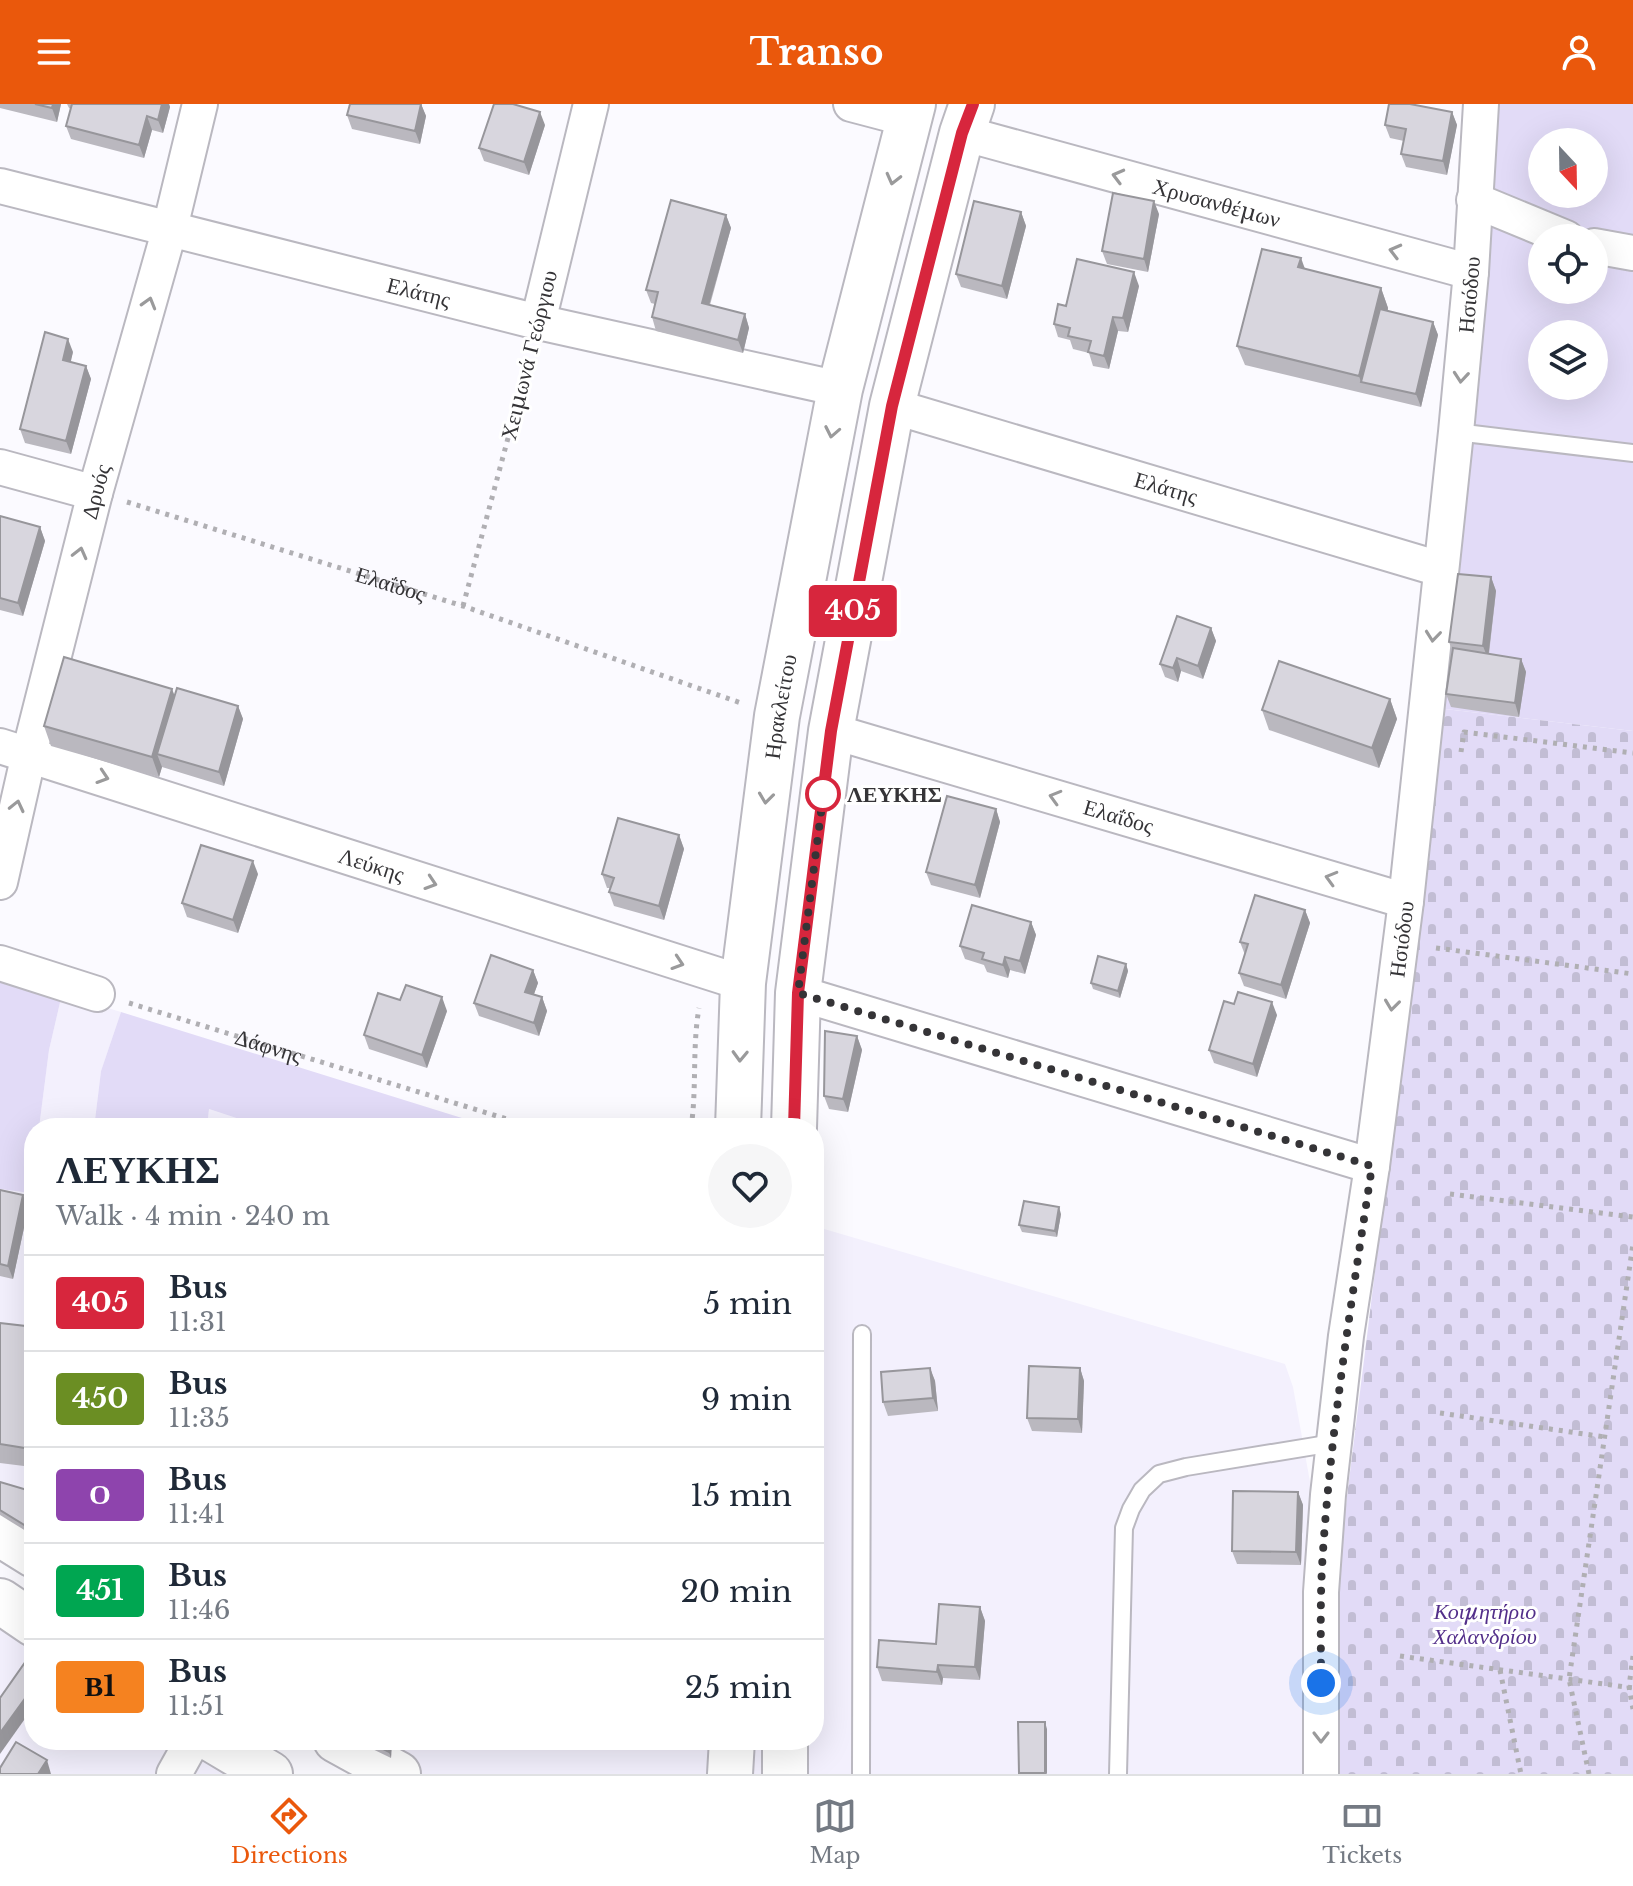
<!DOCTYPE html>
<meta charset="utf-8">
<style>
:root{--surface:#fff;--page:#f6f6f7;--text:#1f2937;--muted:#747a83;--line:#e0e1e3;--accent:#ea580c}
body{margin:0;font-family:"Libre Baskerville",serif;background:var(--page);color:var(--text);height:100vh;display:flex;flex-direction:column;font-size:30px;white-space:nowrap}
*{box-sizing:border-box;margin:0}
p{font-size:26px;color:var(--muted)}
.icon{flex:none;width:44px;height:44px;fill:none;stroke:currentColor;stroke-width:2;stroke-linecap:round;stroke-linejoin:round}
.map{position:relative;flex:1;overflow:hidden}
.panel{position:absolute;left:24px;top:1014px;width:800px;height:632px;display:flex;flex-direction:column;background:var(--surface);border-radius:32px;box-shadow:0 8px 32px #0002}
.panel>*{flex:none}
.badge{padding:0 16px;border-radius:6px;font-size:28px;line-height:52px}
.needle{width:52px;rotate:158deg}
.fabs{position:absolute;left:1528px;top:24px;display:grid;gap:16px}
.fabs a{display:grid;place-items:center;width:80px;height:80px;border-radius:50%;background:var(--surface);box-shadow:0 8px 32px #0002;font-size:40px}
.you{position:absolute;width:40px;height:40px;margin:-20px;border:6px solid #fff;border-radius:50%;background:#1a73e8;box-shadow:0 0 0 12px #1a73e833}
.map>.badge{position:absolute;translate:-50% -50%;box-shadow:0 0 0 4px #fff}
.round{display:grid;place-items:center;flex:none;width:84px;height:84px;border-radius:42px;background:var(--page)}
.overview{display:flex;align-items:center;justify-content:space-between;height:136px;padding:0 32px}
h1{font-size:38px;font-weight:700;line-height:60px}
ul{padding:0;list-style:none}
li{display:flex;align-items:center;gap:24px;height:96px;padding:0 32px;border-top:2px solid var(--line)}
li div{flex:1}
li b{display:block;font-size:30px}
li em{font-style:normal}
li .badge{min-width:88px;font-weight:700;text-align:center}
header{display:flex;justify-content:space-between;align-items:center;height:104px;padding:0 32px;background:var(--accent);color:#fff;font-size:36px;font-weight:700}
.tab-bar{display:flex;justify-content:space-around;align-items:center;height:112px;border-top:2px solid var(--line);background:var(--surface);font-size:22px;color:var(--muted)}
.tab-bar a{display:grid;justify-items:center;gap:4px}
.tab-bar .active{color:var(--accent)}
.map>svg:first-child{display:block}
.built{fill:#f3f0fd}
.green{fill:#e2dbf7;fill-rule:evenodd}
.cemetery{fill:url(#cemetery-stones)}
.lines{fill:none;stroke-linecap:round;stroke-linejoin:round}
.lane-casing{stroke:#bab8c0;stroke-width:20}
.street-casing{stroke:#bab8c0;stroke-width:38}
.secondary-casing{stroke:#bab8c0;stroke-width:48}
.path{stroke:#b0afb3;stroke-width:5;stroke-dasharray:4 6;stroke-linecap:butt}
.lane{stroke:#fff;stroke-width:16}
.street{stroke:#fff;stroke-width:34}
.secondary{stroke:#fff;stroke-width:44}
.wall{fill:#bab8bf}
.shaded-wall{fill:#97969b}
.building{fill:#d8d6de;stroke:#97969b;stroke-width:2}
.oneway{stroke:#9a9a9b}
.line-casing{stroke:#fff;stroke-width:18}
.line{stroke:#d7263d;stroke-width:12}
.walk{stroke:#353437;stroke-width:8;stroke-dasharray:0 14.4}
.stop-dot{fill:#fff;stroke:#d7263d;stroke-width:4}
.labels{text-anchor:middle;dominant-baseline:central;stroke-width:6;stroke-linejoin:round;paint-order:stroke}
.street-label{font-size:22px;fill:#353437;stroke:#fff}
.stop-label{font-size:22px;font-weight:bold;fill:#353437;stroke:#fff;text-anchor:start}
.park-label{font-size:22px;font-style:italic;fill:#532f8a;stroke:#fff}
</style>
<header><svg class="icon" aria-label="menu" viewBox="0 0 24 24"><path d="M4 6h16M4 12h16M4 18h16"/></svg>Transo<svg class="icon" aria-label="person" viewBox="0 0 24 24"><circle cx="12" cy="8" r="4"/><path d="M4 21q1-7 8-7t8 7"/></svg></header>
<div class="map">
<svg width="1633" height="1670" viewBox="0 0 1633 1670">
<defs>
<pattern id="cemetery-stones" width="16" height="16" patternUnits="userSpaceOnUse" patternTransform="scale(2)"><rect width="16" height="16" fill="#e2dbf7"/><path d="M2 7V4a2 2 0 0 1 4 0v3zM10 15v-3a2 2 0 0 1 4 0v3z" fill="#c2bdd4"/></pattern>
</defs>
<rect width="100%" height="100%" fill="#fbfaff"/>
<!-- built -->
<g class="built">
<polygon points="62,890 121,908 101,967 94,1024 39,1024 49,946"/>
<polygon points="209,1005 267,1024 207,1024"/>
<polygon points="34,1059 34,1445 0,1423 0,1085 30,1089"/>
<polygon points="814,1122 1285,1260 1293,1283 1312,1389 1306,1670 399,1670 335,1636 814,1636"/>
<polygon points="0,1518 34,1540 34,1636 182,1636 234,1670 0,1670"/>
</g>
<!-- green -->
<g class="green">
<path d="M1493 0H1633V627L1445 605 1474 276ZM1542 38H1594V90H1542ZM1542 134H1594V186H1542ZM1542 230H1594V282H1542Z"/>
<polygon points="0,871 62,890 49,946 39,1024 34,1024 34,1059 30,1089 0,1085"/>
<polygon points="121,908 494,1024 267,1024 209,1005 207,1024 94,1024 101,967"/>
</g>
<!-- cemetery -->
<polygon class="cemetery" points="1445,605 1633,627 1633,1670 1337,1670 1336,1481"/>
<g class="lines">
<defs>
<g id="lane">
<polyline points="1456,328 1633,349"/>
<polyline points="861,1670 862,1230"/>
<polyline points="1118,1670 1124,1424 1131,1405 1142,1386 1159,1370 1186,1363 1333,1339"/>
</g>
<g id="street">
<polyline points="851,0 908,15"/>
<path id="s3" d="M962 29 1471 168"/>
<path id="s4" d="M0 82 538 218 840 285"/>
<polyline points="1474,96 1566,134"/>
<polyline points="1594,142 1633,149"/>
<polyline points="538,218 591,0"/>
<path id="s5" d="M892 302 1440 465"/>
<polyline points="0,363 95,389"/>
<path id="s6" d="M831 627 1406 797"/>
<path id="s7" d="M0 642 743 879"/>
<path id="s8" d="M0 778 29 650 95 389 170 124 200 0"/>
<polyline points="0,859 97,890"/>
<polyline points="798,889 1372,1062"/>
<polyline points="174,1670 193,1636"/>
<path id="s9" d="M1321 1670V1488L1328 1391 1346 1232 1372 1062 1406 797 1456 328 1471 168 1481 0"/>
</g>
<g id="secondary">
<path id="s10" d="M738 1024 743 879 777 612 840 285 913 0"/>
<polyline points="794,1024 798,889 831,627 892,302 962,29 972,0"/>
<polyline points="0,1430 34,1451"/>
<polyline points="0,1497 34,1520"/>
<polyline points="213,1636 270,1670"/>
<polyline points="336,1636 398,1670"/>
<polyline points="730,1670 732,1636"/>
<polyline points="785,1670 785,1636"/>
</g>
</defs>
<!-- lane casing -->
<use href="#lane" class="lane-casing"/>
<!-- street casing -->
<use href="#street" class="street-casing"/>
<!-- secondary casing -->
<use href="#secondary" class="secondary-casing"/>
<!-- path -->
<g class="path">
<path id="s1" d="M127 398 463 502 741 599"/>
<polyline points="463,502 530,252"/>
<polyline points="1461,648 1464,628 1633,649"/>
<polyline points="1436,844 1633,870"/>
<path id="s2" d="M129 899 536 1024"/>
<path d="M691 1024C697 984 692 944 699 904"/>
<polyline points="1450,1090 1633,1113"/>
<polyline points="1440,1309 1605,1333"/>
<polyline points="1400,1552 1633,1584"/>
<polyline points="1633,1552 1629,1583 1633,1605"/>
<polyline points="1500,1566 1521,1670"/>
<polyline points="1589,1670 1569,1575 1633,1140"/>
</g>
<!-- lane -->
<use href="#lane" class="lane"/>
<!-- street -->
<use href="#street" class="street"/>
<!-- secondary -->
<use href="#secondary" class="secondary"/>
</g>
<!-- wall -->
<g class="wall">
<polygon points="0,0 61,0 57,18 0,4"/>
<polygon points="67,0 169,0 170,3 163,29 152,26 144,54 71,35 66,22 71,5 69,4"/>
<polygon points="350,0 421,0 426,12 420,40 352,25 347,11"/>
<polygon points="1452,8 1457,21 1447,71 1406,63 1401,50 1404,37 1390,34 1385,21"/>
<polygon points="545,21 529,71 484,57 479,44"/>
<polygon points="1021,108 1026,122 1007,195 961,183 956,170"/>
<polygon points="1159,110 1148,168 1107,160 1102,147"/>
<polygon points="726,111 731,124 710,201 745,210 749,224 743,249 656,227 652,213 655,200 651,199 646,186"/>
<polygon points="1305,165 1381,184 1388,204 1388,207 1433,218 1438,231 1421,303 1245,261 1237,242"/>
<polygon points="1139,182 1128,228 1118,227 1109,265 1093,262 1089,249 1073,245 1070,236 1058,233 1054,220 1066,202"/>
<polygon points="73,248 70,258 86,262 91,275 71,350 25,339 20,325"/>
<polygon points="0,412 40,423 45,437 23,512 0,506"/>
<polygon points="1491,473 1496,487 1489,550 1521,555 1526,568 1519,613 1451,603 1446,590 1452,546 1449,538"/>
<polygon points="1211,524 1216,537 1203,575 1181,567 1178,578 1165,573 1160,560"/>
<polygon points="175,591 238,602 243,615 224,682 162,663 159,673 51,642 44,622"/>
<polygon points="1390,595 1397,615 1379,664 1269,626 1262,606"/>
<polygon points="996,705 1000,718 980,794 931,781 926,768"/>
<polygon points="679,731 684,745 664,816 614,802 609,788 610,784 607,784 602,770"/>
<polygon points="258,770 238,829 187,813 182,799"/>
<polygon points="1305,806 1310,819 1286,895 1244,882 1239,869 1245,851 1240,838"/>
<polygon points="1031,818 1036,831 1025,870 1010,866 1008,874 987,868 984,861 965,855 960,842"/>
<polygon points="1126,860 1128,867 1120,894 1093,885 1091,879"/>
<polygon points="533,866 538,879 534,890 542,893 547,907 539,932 479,912 474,899"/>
<polygon points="400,896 447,907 427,964 369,945 364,931"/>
<polygon points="1234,900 1277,911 1257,973 1214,959 1209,946"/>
<polygon points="857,932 862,946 848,1008 829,1005 824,992"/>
<polygon points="0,1086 23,1091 28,1105 13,1175 0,1172"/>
<polygon points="1061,1110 1057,1133 1022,1128 1019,1121"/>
<polygon points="0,1219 34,1223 34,1352 32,1363 0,1359"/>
<polygon points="930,1264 935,1277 938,1307 888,1312 883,1298"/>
<polygon points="1080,1264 1084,1277 1082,1329 1032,1327 1027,1314"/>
<polygon points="0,1378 34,1388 34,1432 0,1411"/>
<polygon points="1298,1388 1303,1401 1301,1461 1237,1460 1232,1447"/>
<polygon points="980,1503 985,1517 980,1576 943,1574 942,1581 882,1577 877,1563 936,1540"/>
<polygon points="359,1636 392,1636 391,1654 360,1639"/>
</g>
<!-- shaded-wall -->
<g class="shaded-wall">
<polygon points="53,0 61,0 57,18 52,4"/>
<polygon points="162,0 169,0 170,3 163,29 158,16"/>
<polygon points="421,0 426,12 420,40 415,27"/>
<polygon points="540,8 545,21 529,71 524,58"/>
<polygon points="1452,8 1457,21 1447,71 1443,57"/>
<polygon points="147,12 152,26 144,54 139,41"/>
<polygon points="1154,97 1159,110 1148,168 1144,155"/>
<polygon points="1021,108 1026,122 1007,195 1002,182"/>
<polygon points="726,111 731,124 706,212 702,199"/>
<polygon points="1301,154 1308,173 1298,163"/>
<polygon points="1134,168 1139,182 1128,228 1123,214"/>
<polygon points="1381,184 1388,204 1369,280 1361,278 1359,272"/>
<polygon points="745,210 749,224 743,249 738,236"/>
<polygon points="1113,213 1118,227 1109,265 1104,252"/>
<polygon points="1433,218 1438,231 1421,303 1416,290"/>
<polygon points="68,235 73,248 68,270 63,256"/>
<polygon points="86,262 91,275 71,350 66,337"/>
<polygon points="40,423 45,437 23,512 18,499"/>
<polygon points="1491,473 1496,487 1488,555 1483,542"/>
<polygon points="1211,524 1216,537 1203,575 1198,562"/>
<polygon points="1177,554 1181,567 1178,578 1173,564"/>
<polygon points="1521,555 1526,568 1519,613 1515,599"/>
<polygon points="172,585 180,605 157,650 162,663 159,673 152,653"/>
<polygon points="1390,595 1397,615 1379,664 1372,644"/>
<polygon points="238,602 243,615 224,682 219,668"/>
<polygon points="996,705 1000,718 980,794 975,781"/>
<polygon points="679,731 684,745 664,816 659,802"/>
<polygon points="253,757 258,770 238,829 233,816"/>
<polygon points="1305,806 1310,819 1286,895 1281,881"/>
<polygon points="1031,818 1036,831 1025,870 1020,857"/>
<polygon points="1005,853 1010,866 1008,874 1003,861"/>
<polygon points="1126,860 1128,867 1120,894 1118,887"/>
<polygon points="533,866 538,879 530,901 525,888"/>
<polygon points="442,893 447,907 427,964 422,951"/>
<polygon points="542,893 547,907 539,932 534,919"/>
<polygon points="1272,898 1277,911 1257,973 1253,960"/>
<polygon points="857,932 862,946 848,1008 843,995"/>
<polygon points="23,1091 28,1105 13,1175 8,1162"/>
<polygon points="1059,1103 1061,1110 1057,1133 1055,1127"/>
<polygon points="930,1264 935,1277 938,1307 933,1294"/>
<polygon points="1080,1264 1084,1277 1082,1329 1078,1315"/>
<polygon points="34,1284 34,1352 32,1363 25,1344"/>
<polygon points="1298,1388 1303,1401 1301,1461 1296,1448"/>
<polygon points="980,1503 985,1517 980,1576 975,1563"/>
<polygon points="938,1561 943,1574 942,1581 937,1568"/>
<polygon points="34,1582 34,1602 0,1650 0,1629"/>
<polygon points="1045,1618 1047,1625 1047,1670 1045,1669"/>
<polygon points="389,1636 392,1636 391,1654 389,1648"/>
<polygon points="47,1656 51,1670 38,1670"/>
</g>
<!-- building -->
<g class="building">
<polygon points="35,0 53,0 52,4"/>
<polygon points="72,0 162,0 158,16 147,12 139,41 66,22"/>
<polygon points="350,0 421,0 415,27 347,11"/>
<polygon points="494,0 513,0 540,8 524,58 479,44"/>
<polygon points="1389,0 1410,0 1452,8 1443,57 1401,50 1406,25 1385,21"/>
<polygon points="1113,89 1154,97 1144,155 1102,147"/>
<polygon points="671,96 726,111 702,199 745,210 738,236 652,213 658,188 646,186"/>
<polygon points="974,97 1021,108 1002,182 956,170"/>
<polygon points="1262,145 1301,154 1298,163 1381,184 1359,272 1237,242"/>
<polygon points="1077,155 1134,168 1123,214 1113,213 1104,252 1088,248 1091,237 1068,232 1070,224 1054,220 1058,200 1066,202"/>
<polygon points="1380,205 1433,218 1416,290 1361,278"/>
<polygon points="45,228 68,235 63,256 86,262 66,337 20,325"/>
<polygon points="0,412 40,423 18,499 0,494"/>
<polygon points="1458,470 1491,473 1483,542 1449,538"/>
<polygon points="1177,512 1211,524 1198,562 1177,554 1173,564 1160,560"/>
<polygon points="1453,544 1521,555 1515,599 1446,590"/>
<polygon points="64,553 172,585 152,653 44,622"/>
<polygon points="1279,557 1390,595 1372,644 1262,606"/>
<polygon points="177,584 238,602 219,668 157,650"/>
<polygon points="947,692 996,705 975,781 926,768"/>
<polygon points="618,714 679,731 659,802 609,788 614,774 602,770"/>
<polygon points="201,741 253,757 233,816 182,799"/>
<polygon points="1255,791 1305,806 1281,881 1239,869 1248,840 1240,838"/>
<polygon points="972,801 1031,818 1020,857 1005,853 1003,861 982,855 984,849 960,842"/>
<polygon points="491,851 533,866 525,888 542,893 534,919 474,899"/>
<polygon points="1098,852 1126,860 1118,887 1091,879"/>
<polygon points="406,881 442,893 422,951 364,931 378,889 400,896"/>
<polygon points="1238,888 1272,898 1253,960 1209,946 1224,897 1234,900"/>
<polygon points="825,927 857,932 843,995 824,992"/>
<polygon points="0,1086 23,1091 8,1162 0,1160"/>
<polygon points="1024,1097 1059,1103 1055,1127 1019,1121"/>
<polygon points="0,1219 34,1223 34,1284 25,1344 0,1340"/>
<polygon points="1029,1262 1080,1264 1078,1315 1027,1314"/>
<polygon points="930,1264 933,1294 883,1298 881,1268"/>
<polygon points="0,1378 34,1388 34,1427 0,1406"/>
<polygon points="1233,1387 1298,1388 1296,1448 1232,1447"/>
<polygon points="939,1500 980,1503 975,1563 938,1561 937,1568 877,1563 879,1536 936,1540"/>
<polygon points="26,1557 34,1563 34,1582 0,1629 0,1594"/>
<polygon points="1018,1618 1045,1618 1045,1669 1019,1669"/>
<polygon points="365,1636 389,1636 389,1648"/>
<polygon points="16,1638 47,1656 38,1670 0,1670 0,1664"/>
</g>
<!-- one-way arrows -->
<defs><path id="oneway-chevron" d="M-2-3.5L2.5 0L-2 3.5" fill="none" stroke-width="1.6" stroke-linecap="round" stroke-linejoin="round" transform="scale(2)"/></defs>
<g class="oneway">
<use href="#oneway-chevron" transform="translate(1118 72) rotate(-165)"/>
<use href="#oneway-chevron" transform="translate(893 75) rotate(104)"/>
<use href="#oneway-chevron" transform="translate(1395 147) rotate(-165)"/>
<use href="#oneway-chevron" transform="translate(149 199) rotate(-74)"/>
<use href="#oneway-chevron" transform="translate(1461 273) rotate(95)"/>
<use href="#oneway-chevron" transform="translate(832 328) rotate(101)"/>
<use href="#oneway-chevron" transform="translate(80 449) rotate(-76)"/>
<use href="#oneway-chevron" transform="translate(1433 532) rotate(96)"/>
<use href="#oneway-chevron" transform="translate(103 673) rotate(18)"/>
<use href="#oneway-chevron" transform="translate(1055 693) rotate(-164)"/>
<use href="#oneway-chevron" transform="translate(766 694) rotate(97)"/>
<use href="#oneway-chevron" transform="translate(17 702) rotate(-77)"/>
<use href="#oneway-chevron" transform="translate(1331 774) rotate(-164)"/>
<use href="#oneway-chevron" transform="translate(431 779) rotate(18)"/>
<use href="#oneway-chevron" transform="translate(678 859) rotate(18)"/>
<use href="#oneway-chevron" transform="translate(1392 901) rotate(97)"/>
<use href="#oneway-chevron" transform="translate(740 952) rotate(92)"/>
<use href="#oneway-chevron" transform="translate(1321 1633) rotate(90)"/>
</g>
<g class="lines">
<defs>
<polyline id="line" points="794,1024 798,889 831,627 892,302 962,29 973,0"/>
</defs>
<!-- line casing -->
<use href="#line" class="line-casing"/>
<!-- line -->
<use href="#line" class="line"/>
<!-- walk -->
<path class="walk" d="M823 690 824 685 798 889 1372 1062C1352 1195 1330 1328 1322 1463 1320 1501 1321 1540 1321 1579"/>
</g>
<!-- markers -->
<circle class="stop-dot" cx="823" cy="690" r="16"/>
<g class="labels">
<!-- street labels -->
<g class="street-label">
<text stroke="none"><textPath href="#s3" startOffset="264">Χρυσανθέμων</textPath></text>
<text stroke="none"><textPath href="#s4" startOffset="432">Ελάτης</textPath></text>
<text stroke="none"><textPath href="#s9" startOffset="1488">Ησιόδου</textPath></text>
<text transform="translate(529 251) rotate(-76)">Χειμωνά Γεώργιου</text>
<text stroke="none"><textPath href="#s5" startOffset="286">Ελάτης</textPath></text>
<text stroke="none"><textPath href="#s8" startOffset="402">Δρυός</textPath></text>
<text stroke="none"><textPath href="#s1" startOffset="276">Ελαΐδος</textPath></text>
<text stroke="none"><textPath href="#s10" startOffset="424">Ηρακλείτου</textPath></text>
<text stroke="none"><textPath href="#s6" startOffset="300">Ελαΐδος</textPath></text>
<text stroke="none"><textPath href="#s7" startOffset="390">Λεύκης</textPath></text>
<text stroke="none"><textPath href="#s9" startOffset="840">Ησιόδου</textPath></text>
<text stroke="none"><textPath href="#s2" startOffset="146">Δάφνης</textPath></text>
</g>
<!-- stop labels -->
<g class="stop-label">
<text x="847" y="690">ΛΕΥΚΗΣ</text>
</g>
<!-- park labels -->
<g class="park-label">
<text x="1485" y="1507">Κοιμητήριο<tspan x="1485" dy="25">Χαλανδρίου</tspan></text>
</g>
</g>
</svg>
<div class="fabs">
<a><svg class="needle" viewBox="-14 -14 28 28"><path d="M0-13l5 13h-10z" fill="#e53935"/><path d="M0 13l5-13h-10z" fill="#747a83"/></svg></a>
<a><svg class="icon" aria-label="locate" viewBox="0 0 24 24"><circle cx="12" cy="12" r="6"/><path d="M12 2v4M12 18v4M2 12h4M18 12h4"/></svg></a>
<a><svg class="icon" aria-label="layers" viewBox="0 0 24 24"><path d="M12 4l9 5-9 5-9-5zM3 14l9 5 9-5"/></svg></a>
</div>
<div class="you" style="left:1321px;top:1579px"></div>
<b class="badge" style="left:853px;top:507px;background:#d7263d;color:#fff">405</b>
<section class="panel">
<div class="overview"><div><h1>ΛΕΥΚΗΣ</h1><p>Walk · 4 min · 240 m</p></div><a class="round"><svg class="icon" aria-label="heart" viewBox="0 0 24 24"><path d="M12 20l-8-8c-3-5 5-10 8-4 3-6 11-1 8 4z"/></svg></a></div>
<ul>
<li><span class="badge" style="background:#d7263d;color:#fff">405</span><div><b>Bus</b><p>11:31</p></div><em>5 min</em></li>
<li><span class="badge" style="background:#6b8e23;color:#fff">450</span><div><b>Bus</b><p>11:35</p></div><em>9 min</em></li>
<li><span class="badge" style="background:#8e44ad;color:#fff">Ο</span><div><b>Bus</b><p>11:41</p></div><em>15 min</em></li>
<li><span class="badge" style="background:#00a651;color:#fff">451</span><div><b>Bus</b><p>11:46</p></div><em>20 min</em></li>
<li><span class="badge" style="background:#f58220;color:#111">Β1</span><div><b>Bus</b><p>11:51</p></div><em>25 min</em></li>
</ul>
</section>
</div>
<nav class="tab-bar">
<a class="active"><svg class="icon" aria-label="directions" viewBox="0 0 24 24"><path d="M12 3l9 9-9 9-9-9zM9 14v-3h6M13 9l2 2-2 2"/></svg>Directions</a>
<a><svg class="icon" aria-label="map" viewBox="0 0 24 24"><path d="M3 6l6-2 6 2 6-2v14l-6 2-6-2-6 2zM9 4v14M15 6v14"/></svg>Map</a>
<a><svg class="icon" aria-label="tickets" viewBox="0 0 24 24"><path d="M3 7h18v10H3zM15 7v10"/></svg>Tickets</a>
</nav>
